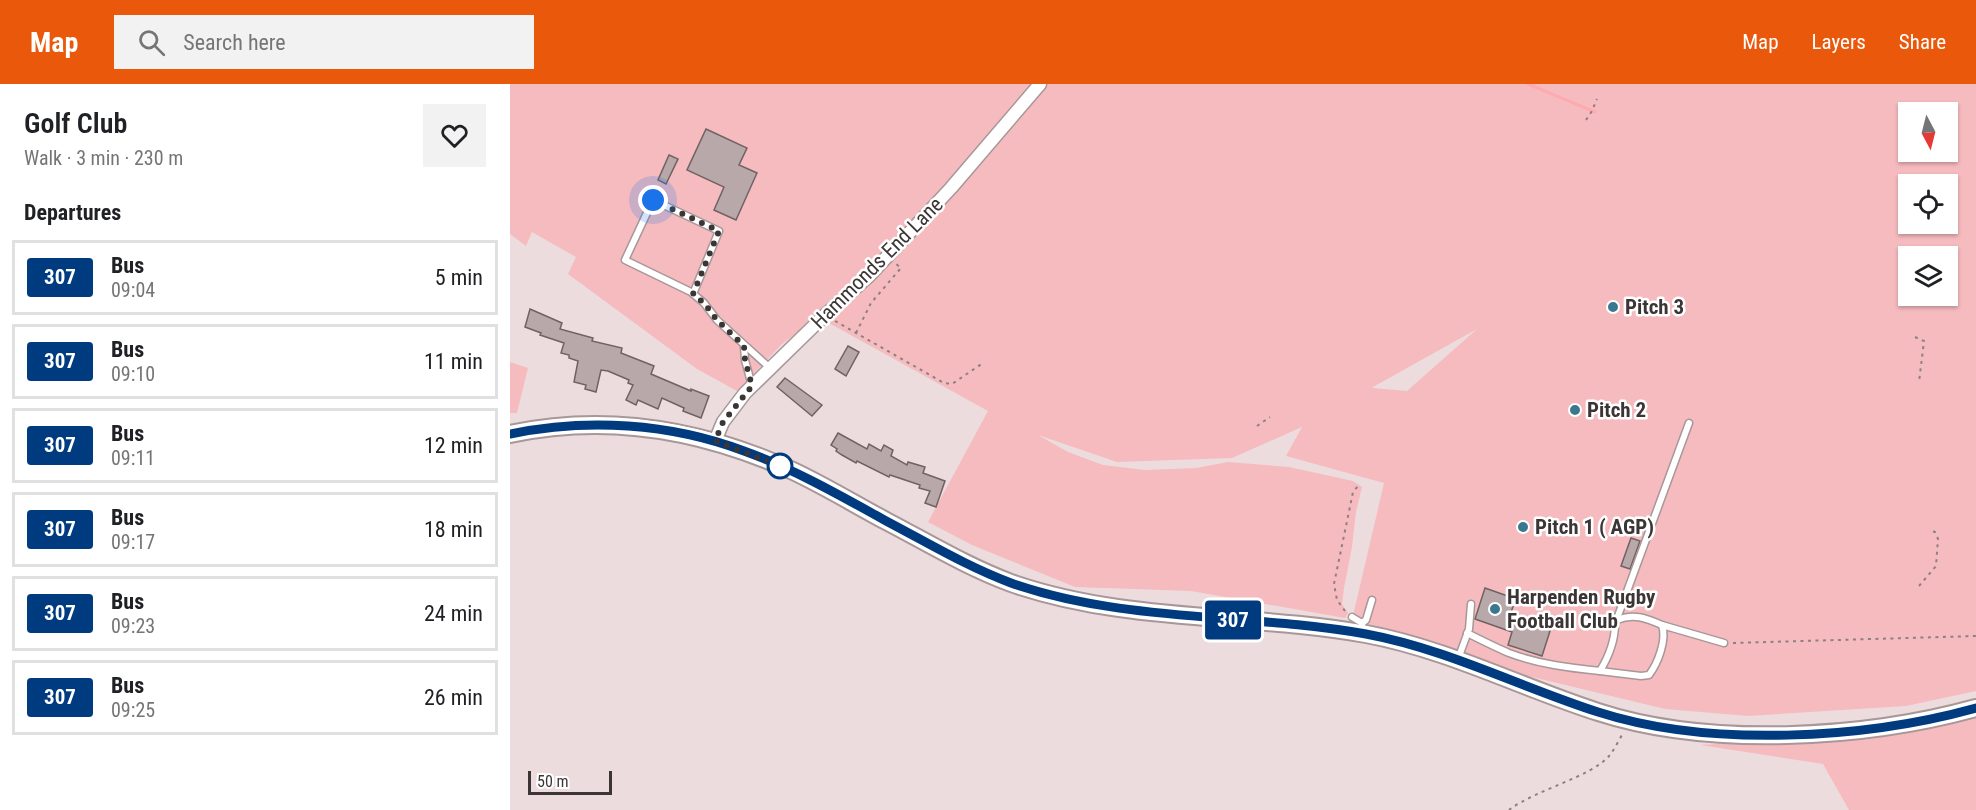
<!DOCTYPE html>
<meta charset="utf-8">
<style>
:root{--surface:#fff;--page:#f2f2f2;--text:#202124;--muted:#757577;--line:#e0e0e0;--accent:#ea580c}
body{margin:0;font-family:"Roboto Condensed",sans-serif;background:var(--page);color:var(--text);height:100vh;display:flex;flex-direction:column;font-size:22px;white-space:nowrap}
*{box-sizing:border-box;margin:0}
p{font-size:20px;color:var(--muted)}
.icon{flex:none;width:33px;height:33px;fill:none;stroke:currentColor;stroke-width:2;stroke-linecap:round;stroke-linejoin:round}
.map{position:relative;flex:1;overflow:hidden}
.side{display:flex;flex-direction:column;background:var(--surface);width:510px}
.side>*{flex:none}
.badge{padding:0 12px;border-radius:4px;font-size:21px;line-height:39px}
.needle{width:39px;rotate:173deg}
.fabs{position:absolute;left:1388px;top:18px;display:grid;gap:12px}
.fabs a{display:grid;place-items:center;width:60px;height:60px;border-radius:0px;background:var(--surface);box-shadow:0 2px 4px #0004;font-size:30px}
.scale{position:absolute;left:18px;bottom:15px;width:84px;box-sizing:border-box;padding-left:6px;border:3px solid #3c3535;border-top:0;font-size:16px;line-height:21px;white-space:nowrap;color:#3c3535;-webkit-text-stroke:4px #fff;paint-order:stroke}
.you{position:absolute;width:30px;height:30px;margin:-15px;border:4px solid #fff;border-radius:50%;background:#1a73e8;box-shadow:0 0 0 9px #1a73e833}
.map>.badge{position:absolute;translate:-50% -50%;box-shadow:0 0 0 3px #fff}
h2{padding:0 24px;font-size:22px;line-height:54px}
.round{display:grid;place-items:center;flex:none;width:63px;height:63px;border-radius:0px;background:var(--page)}
.overview{display:flex;align-items:center;justify-content:space-between;height:102px;padding:0 24px}
h1{font-size:28px;font-weight:600;line-height:45px}
ul{padding:0;list-style:none}
li{display:flex;align-items:center;gap:18px;height:75px;margin:0 12px 9px;padding:0 12px;border:3px solid var(--line);border-radius:0px}
li div{flex:1}
li b{display:block;font-size:22px}
li em{font-style:normal}
li .badge{min-width:66px;font-weight:700;text-align:center}
header{display:flex;align-items:center;gap:36px;box-sizing:border-box;height:84px;padding:0 30px;background:var(--accent);color:#fff}
header strong{font-size:28px}
nav{display:flex;gap:33px;margin-inline-start:auto;font-size:21px}
.search{width:420px;height:54px;background:var(--page);display:flex;align-items:center;gap:15px;box-sizing:border-box;padding:0 21px;border-radius:0px;color:var(--muted);font-size:22px}
main{display:flex;flex:1;min-height:0}
.map>svg:first-child{display:block}
.green{fill:#f6bbbf;fill-rule:evenodd}
.lines{fill:none;stroke-linecap:round;stroke-linejoin:round}
.stream{stroke:#ffaab1;stroke-width:3}
.building{fill:#b8a8a9;stroke:#706263;stroke-width:1.5}
.lane-casing{stroke:#a79798;stroke-width:9}
.street-casing{stroke:#a79798;stroke-width:15}
.secondary-casing{stroke:#a79798;stroke-width:20}
.path{stroke:#8c8081;stroke-width:2;stroke-dasharray:3 4.5;stroke-linecap:butt}
.lane{stroke:#fff;stroke-width:6}
.street{stroke:#fff;stroke-width:12}
.secondary{stroke:#fff;stroke-width:16}
.line-casing{stroke:#fff;stroke-width:14}
.line{stroke:#003b80;stroke-width:9}
.walk{stroke:#3c3535;stroke-width:6;stroke-dasharray:0 10.8}
.poi-dot{fill:#3a788e;stroke:#fff;stroke-width:2}
.stop-dot{fill:#fff;stroke:#003b80;stroke-width:3}
.labels{text-anchor:middle;dominant-baseline:central;stroke-width:5;stroke-linejoin:round;paint-order:stroke}
.street-label{font-size:21px;fill:#3c3535;stroke:#fff}
.poi-label{font-size:21px;font-weight:bold;fill:#3c3535;stroke:#fff;text-anchor:start}
</style>
<header>
<strong>Map</strong>
<div class="search"><svg class="icon" aria-label="search" viewBox="0 0 24 24"><circle cx="10" cy="10" r="6"/><path d="M15 15l6 6"/></svg>Search here</div>
<nav><a>Map</a><a>Layers</a><a>Share</a></nav>
</header>
<main>
<section class="side">
<div class="overview"><div><h1>Golf Club</h1><p>Walk · 3 min · 230 m</p></div><a class="round"><svg class="icon" aria-label="heart" viewBox="0 0 24 24"><path d="M12 20l-8-8c-3-5 5-10 8-4 3-6 11-1 8 4z"/></svg></a></div>
<h2>Departures</h2>
<ul>
<li><span class="badge" style="background:#003b80;color:#fff">307</span><div><b>Bus</b><p>09:04</p></div><em>5 min</em></li>
<li><span class="badge" style="background:#003b80;color:#fff">307</span><div><b>Bus</b><p>09:10</p></div><em>11 min</em></li>
<li><span class="badge" style="background:#003b80;color:#fff">307</span><div><b>Bus</b><p>09:11</p></div><em>12 min</em></li>
<li><span class="badge" style="background:#003b80;color:#fff">307</span><div><b>Bus</b><p>09:17</p></div><em>18 min</em></li>
<li><span class="badge" style="background:#003b80;color:#fff">307</span><div><b>Bus</b><p>09:23</p></div><em>24 min</em></li>
<li><span class="badge" style="background:#003b80;color:#fff">307</span><div><b>Bus</b><p>09:25</p></div><em>26 min</em></li>
</ul>
</section>
<div class="map">
<svg width="1466" height="726" viewBox="0 0 1466 726">
<rect width="100%" height="100%" fill="#eddcdd"/>
<!-- green -->
<g class="green">
<path d="M0 0H1466V607L1396 622 1238 632 1155 625 1010 590 842 536 874 399 776 372 792 343 722 374 607 378 528 351 558 368 593 381 635 386 686 384 718 378 779 383 843 397 852 403 846 428 842 463 834 504 832 520 838 529 835 534 681 507 565 503 462 461 418 438 478 327 308 233 272 260 227 307 187 285 58 190 66 173 22 148 16 162 0 150ZM1398 28H1437V68H1398ZM1398 100H1437V140H1398ZM1398 172H1437V212H1398ZM967 245 897 307 863 304V303Z"/>
<polygon points="0,278 18,284 7,329 0,329"/>
<polygon points="1466,630 1466,726 1339,726 1313,680 1190,661 1350,651 1413,645"/>
</g>
<g class="lines">
<!-- stream -->
<polyline class="stream" points="1018,0 1085,28"/>
</g>
<!-- building -->
<g class="building">
<polygon points="196,45 237,64 229,81 247,89 226,136 204,126 214,103 177,86"/>
<polygon points="159,71 168,75 156,100 148,96"/>
<polygon points="20,225 52,239 50,245 83,254 82,257 112,264 111,269 144,282 141,290 181,307 181,305 199,312 191,334 173,327 174,324 152,314 148,325 128,316 126,321 116,316 123,301 118,299 119,296 98,287 91,286 86,308 75,305 76,301 64,298 68,277 59,274 59,271 51,269 54,259 30,251 31,249 15,243"/>
<polygon points="338,262 349,268 336,292 325,285"/>
<polygon points="275,294 312,321 302,332 267,303"/>
<polygon points="328,349 357,365 359,360 371,367 374,361 383,366 381,372 397,381 398,378 415,383 413,389 435,397 426,423 415,419 420,407 409,404 410,401 380,391 379,393 347,377 346,379 332,371 326,367 327,365 321,361"/>
<polygon points="1121,454 1130,457 1120,485 1111,482"/>
<polygon points="975,504 1006,515 998,536 1020,544 1022,538 1041,544 1032,572 998,561 1002,548 965,535"/>
</g>
<g class="lines">
<defs>
<g id="lane">
<polyline points="183,210 209,147 143,116 115,176 181,208 194,219 207,236 260,284"/>
<polyline points="234,262 235,276 242,302"/>
<polyline points="842,533 852,539"/>
<polyline points="1152,541 1214,559"/>
<polyline points="853,549 852,539 856,536 862,516"/>
<path d="M957 549C971 556 985 563 999 569 1028 580 1060 584 1090 587 1099 572 1105 557 1105 540L1179 339"/>
<polyline points="948,575 959,545 961,520"/>
<path d="M1090 587 1131 592 1139 591C1148 579 1157 556 1152 541 1136 534 1123 529 1107 536"/>
</g>
<polyline id="street" points="205,357 213,338 235,309 315,231 360,191 441,104 530,0"/>
<path id="secondary" d="M0 350C98 329 193 346 283 387 315 402 346 421 378 438 418 459 458 483 501 499 616 539 738 529 856 550 937 565 1010 603 1088 628 1199 664 1354 655 1466 624"/>
</defs>
<!-- lane casing -->
<use href="#lane" class="lane-casing"/>
<!-- street casing -->
<use href="#street" class="street-casing"/>
<!-- secondary casing -->
<use href="#secondary" class="secondary-casing"/>
<!-- path -->
<g class="path">
<polyline points="1076,36 1082,27 1087,15"/>
<polyline points="325,237 434,299 442,300 473,279"/>
<polyline points="346,249 361,219 391,184 385,179"/>
<polyline points="1405,253 1414,257 1409,298"/>
<polyline points="747,342 760,333"/>
<polyline points="1409,502 1426,482 1428,455 1425,448 1420,446"/>
<polyline points="835,527 827,516 824,500 843,408 848,402"/>
<polyline points="1223,559 1466,552"/>
<path d="M999 726C1025 706 1081 693 1099 672 1105 665 1109 655 1114 648"/>
</g>
<!-- lane -->
<use href="#lane" class="lane"/>
<!-- street -->
<use href="#street" class="street"/>
<!-- secondary -->
<use href="#secondary" class="secondary"/>
</g>
<g class="lines">
<defs>
<path id="line" d="M0 350C77 334 160 339 234 367 284 385 331 412 378 438 418 459 458 483 501 499 616 539 738 529 856 550 937 565 1010 603 1088 628 1200 664 1354 655 1466 624"/>
</defs>
<!-- line casing -->
<use href="#line" class="line-casing"/>
<!-- line -->
<use href="#line" class="line"/>
<!-- walk -->
<polyline class="walk" points="143,116 209,147 183,210 194,219 207,236 234,262 235,276 242,302 213,338 205,357 270,382"/>
</g>
<!-- markers -->
<g class="poi-dot">
<circle cx="1103" cy="223" r="6"/>
<circle cx="1065" cy="326" r="6"/>
<circle cx="1013" cy="443" r="6"/>
<circle cx="985" cy="525" r="6"/>
</g>
<circle class="stop-dot" cx="270" cy="382" r="12"/>
<g class="labels">
<!-- street labels -->
<g class="street-label">
<text transform="translate(367 179) rotate(-45)">Hammonds End Lane</text>
</g>
<!-- poi labels -->
<g class="poi-label">
<text x="1115" y="223">Pitch 3</text>
<text x="1077" y="326">Pitch 2</text>
<text x="1025" y="443">Pitch 1 ( AGP)</text>
<text x="997" y="513">Harpenden Rugby<tspan x="997" dy="24">Football Club</tspan></text>
</g>
</g>
</svg>
<div class="fabs">
<a><svg class="needle" viewBox="-14 -14 28 28"><path d="M0-13l5 13h-10z" fill="#e53935"/><path d="M0 13l5-13h-10z" fill="#757577"/></svg></a>
<a><svg class="icon" aria-label="locate" viewBox="0 0 24 24"><circle cx="12" cy="12" r="6"/><path d="M12 2v4M12 18v4M2 12h4M18 12h4"/></svg></a>
<a><svg class="icon" aria-label="layers" viewBox="0 0 24 24"><path d="M12 4l9 5-9 5-9-5zM3 14l9 5 9-5"/></svg></a>
</div>
<div class="scale">50 m</div>
<div class="you" style="left:143px;top:116px"></div>
<b class="badge" style="left:723px;top:536px;background:#003b80;color:#fff">307</b>
</div>
</main>
